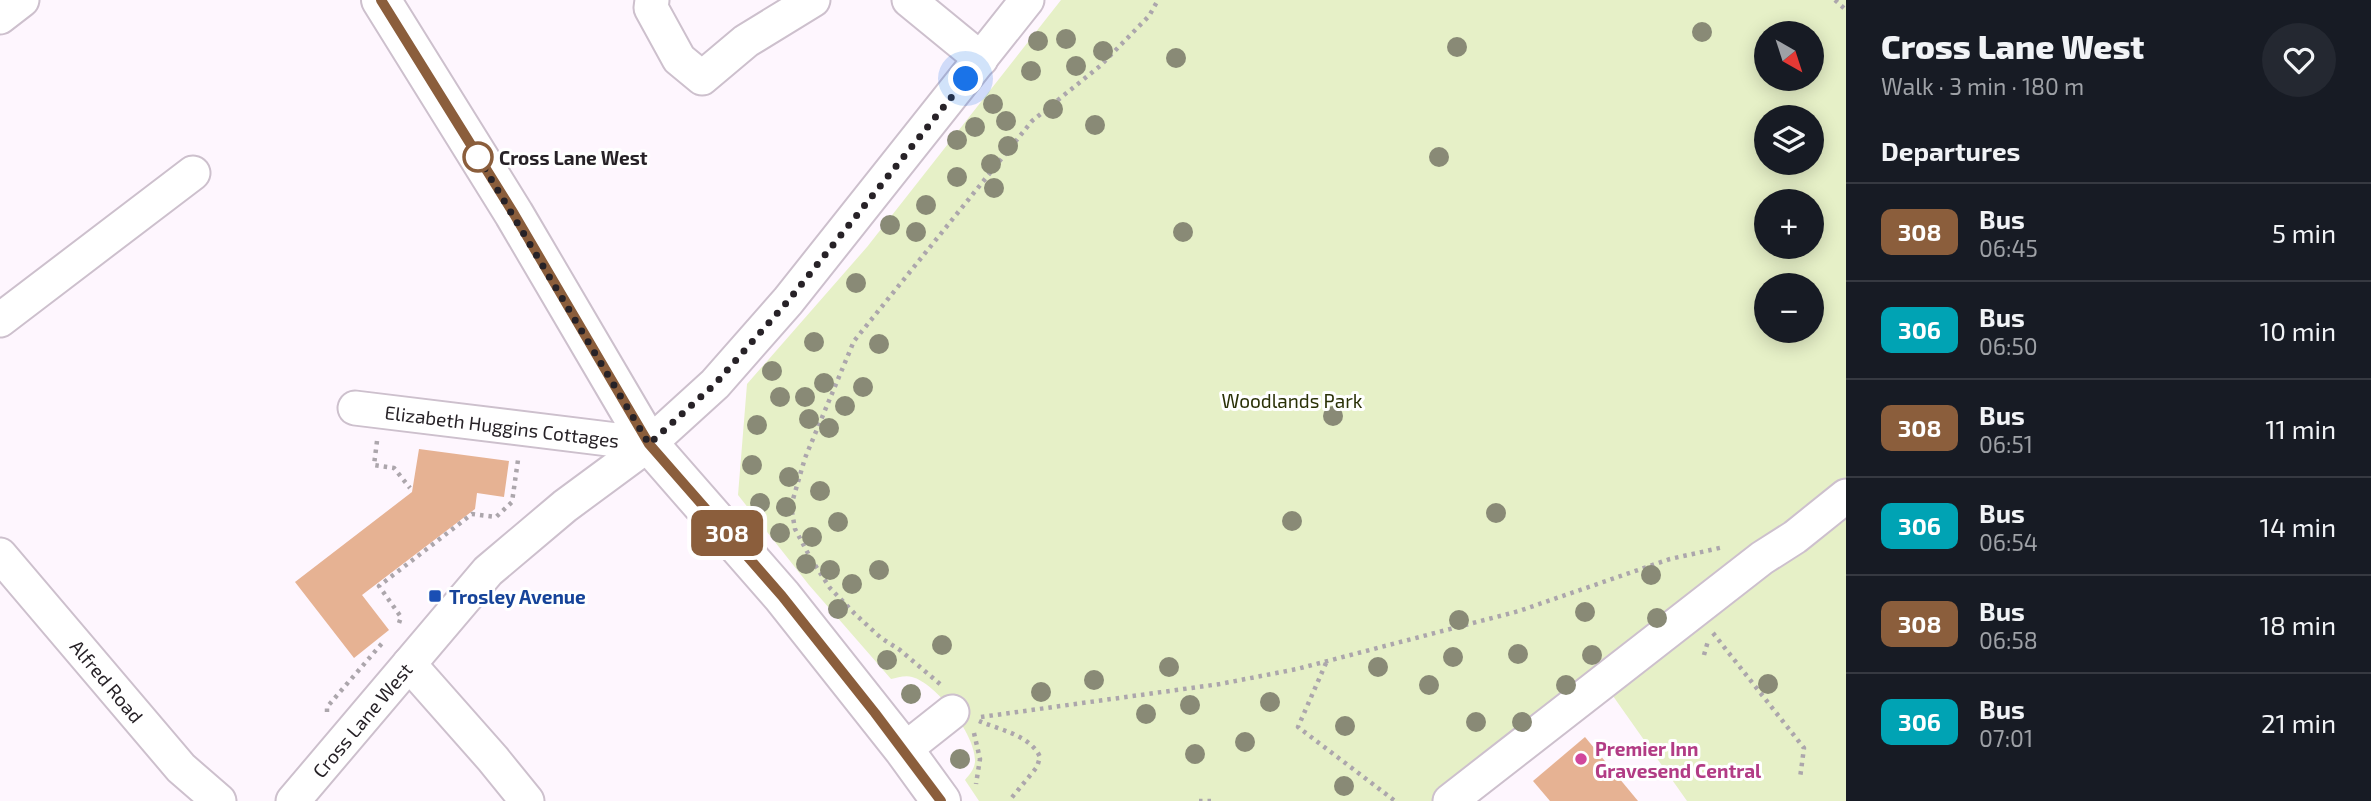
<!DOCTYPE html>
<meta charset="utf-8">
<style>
:root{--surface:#171b24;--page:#242831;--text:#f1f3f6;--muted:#9ea1a6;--line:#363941}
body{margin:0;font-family:"Exo 2",sans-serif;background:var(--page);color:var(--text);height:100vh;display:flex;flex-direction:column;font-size:26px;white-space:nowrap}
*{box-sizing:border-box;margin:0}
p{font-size:23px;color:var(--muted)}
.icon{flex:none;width:38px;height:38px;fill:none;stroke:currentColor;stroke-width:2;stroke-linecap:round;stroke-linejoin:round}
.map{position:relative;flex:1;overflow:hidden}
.details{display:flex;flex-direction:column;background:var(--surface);width:525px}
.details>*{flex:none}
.badge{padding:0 14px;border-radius:10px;font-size:24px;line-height:46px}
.needle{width:46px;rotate:141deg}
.controls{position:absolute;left:1754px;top:21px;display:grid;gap:14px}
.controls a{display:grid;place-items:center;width:70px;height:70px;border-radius:50%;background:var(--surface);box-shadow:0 4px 18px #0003;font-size:35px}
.you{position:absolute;width:35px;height:35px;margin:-18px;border:5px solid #fff;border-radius:50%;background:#1a73e8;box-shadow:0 0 0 10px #1a73e833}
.map>.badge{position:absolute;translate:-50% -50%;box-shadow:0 0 0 4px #fff}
h2{padding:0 35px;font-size:26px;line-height:63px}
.round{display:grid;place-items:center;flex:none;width:74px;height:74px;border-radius:37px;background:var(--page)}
.head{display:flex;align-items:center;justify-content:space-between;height:119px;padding:0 35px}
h1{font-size:33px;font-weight:800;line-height:52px}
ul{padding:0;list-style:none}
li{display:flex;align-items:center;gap:21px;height:98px;padding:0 35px;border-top:2px solid var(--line)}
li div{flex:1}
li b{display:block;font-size:26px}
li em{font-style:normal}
li .badge{min-width:77px;font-weight:700;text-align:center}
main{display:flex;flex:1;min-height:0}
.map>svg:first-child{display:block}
.green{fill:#e6f0c7;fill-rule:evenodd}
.building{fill:#e6b293}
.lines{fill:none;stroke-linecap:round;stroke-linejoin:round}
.minor-casing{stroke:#cdc0cd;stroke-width:37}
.major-casing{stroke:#cdc0cd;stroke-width:42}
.path{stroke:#aca6ac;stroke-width:4.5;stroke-dasharray:3.5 5;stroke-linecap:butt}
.minor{stroke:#fff;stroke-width:33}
.major{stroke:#fff;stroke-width:38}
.tree{fill:#898a76}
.line-casing{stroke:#fff;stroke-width:16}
.line{stroke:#8b5e3c;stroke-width:10}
.walk{stroke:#272227;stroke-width:7;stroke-dasharray:0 12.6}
.stop-dot{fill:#fff;stroke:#8b5e3c;stroke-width:3.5}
.transit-dot{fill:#1a4fb4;stroke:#fff;stroke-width:2.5}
.hotel-dot{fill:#d1479c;stroke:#fff;stroke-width:2.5}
.labels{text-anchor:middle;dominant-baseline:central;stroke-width:6;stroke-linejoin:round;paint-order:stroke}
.stop-label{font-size:19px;font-weight:bold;fill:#272227;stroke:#fff;text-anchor:start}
.park-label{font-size:19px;fill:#2a3107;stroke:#fff}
.street-label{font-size:19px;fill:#272227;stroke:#fff}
.transit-label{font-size:19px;font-weight:bold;fill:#164399;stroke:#fff;text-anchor:start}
.hotel-label{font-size:19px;font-weight:bold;fill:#b23c85;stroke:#fff;text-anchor:start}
</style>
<main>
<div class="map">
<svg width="1846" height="801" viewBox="0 0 1846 801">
<rect width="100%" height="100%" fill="#fef6fe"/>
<!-- green -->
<path class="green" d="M1061 0H1846V801H1687L1613 696 1478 801H979L965 780C969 775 974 770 975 762 977 736 936 683 912 677 905 675 897 678 891 679L809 585 738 495 747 384 867 247ZM1766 33H1811V79H1766ZM1766 117H1811V163H1766ZM1766 201H1811V247H1766ZM1766 285H1811V331H1766Z"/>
<!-- building -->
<g class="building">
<polygon points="419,449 509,461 504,497 477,493 475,509 362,595 389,630 354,658 295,582 412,492"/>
<polygon points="1585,737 1638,801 1550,801 1533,781"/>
</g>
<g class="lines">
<defs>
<g id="minor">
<polyline points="652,0 651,8 679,59 702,78 746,41 813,0"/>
<polyline points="909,0 981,59"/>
<polyline points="0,17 22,0"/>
<polyline points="0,320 193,173"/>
<polyline points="355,408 649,444"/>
<polyline points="0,555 181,768 219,801"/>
<polyline points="409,664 493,759 527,801"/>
<polyline points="904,750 952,712"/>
<polyline points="293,801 488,571 565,506 649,444 715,384 788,301 1027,0"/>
<polyline points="1450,801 1762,558 1795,537 1846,496"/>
</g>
<polyline id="major" points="381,0 514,214 649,444 782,596 904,750 941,801"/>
</defs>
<!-- minor casing -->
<use href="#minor" class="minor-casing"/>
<!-- major casing -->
<use href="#major" class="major-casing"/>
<!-- path -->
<g class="path">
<polyline points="1835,0 1846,10"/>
<polyline points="377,441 374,465 394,468 410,488"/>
<polyline points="399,623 401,617 379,586 472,514 496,517 512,502 518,460"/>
<polyline points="1713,633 1804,748 1800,778"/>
<polyline points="1704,655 1708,641"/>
<polyline points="1326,663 1298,727 1395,801"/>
<polyline points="940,684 900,650 881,638 854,613 830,588 811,559 795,529 791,506 805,458 854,341 1032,121 1100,66 1149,16 1158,0"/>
<polyline points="327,712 327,707 384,641"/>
<polyline points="981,717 1220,684 1297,669 1519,611 1670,559 1724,547"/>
<path d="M979 721C1000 730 1030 735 1040 757L1037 767 1009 801"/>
<polyline points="974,733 980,759 976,784"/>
<polyline points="1199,801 1213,801"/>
</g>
<!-- minor -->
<use href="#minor" class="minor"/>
<!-- major -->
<use href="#major" class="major"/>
</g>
<!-- trees -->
<g class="tree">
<circle cx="1702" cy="32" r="10"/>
<circle cx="1066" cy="39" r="10"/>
<circle cx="1038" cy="41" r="10"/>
<circle cx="1457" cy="47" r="10"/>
<circle cx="1103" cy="51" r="10"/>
<circle cx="1176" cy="58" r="10"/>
<circle cx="1076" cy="66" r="10"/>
<circle cx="1031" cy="71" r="10"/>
<circle cx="993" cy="104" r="10"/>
<circle cx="1053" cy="109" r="10"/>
<circle cx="1006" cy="121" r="10"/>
<circle cx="1095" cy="125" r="10"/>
<circle cx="975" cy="127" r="10"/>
<circle cx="957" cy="140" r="10"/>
<circle cx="1008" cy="146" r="10"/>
<circle cx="1439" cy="157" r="10"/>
<circle cx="991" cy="164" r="10"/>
<circle cx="957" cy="177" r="10"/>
<circle cx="994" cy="188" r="10"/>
<circle cx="926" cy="205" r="10"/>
<circle cx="890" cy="225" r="10"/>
<circle cx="916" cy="232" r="10"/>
<circle cx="1183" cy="232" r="10"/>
<circle cx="856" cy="283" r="10"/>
<circle cx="814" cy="342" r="10"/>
<circle cx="879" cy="344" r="10"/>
<circle cx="772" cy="371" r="10"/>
<circle cx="824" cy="383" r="10"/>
<circle cx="863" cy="387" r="10"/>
<circle cx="780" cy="397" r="10"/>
<circle cx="805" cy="397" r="10"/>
<circle cx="845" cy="406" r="10"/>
<circle cx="1333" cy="416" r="10"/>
<circle cx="809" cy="419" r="10"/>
<circle cx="757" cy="425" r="10"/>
<circle cx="829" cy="428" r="10"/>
<circle cx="752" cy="465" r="10"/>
<circle cx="789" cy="477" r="10"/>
<circle cx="820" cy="491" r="10"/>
<circle cx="760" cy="503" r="10"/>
<circle cx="786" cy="507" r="10"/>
<circle cx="1496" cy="513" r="10"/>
<circle cx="1292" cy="521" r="10"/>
<circle cx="838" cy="522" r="10"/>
<circle cx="780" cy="533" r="10"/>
<circle cx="812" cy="537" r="10"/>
<circle cx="806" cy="564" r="10"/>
<circle cx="830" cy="570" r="10"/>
<circle cx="879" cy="570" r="10"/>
<circle cx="1651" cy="575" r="10"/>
<circle cx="852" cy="584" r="10"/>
<circle cx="838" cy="609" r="10"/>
<circle cx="1585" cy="612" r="10"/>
<circle cx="1657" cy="618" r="10"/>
<circle cx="1459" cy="620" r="10"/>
<circle cx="942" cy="645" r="10"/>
<circle cx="1518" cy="654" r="10"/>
<circle cx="1592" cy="655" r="10"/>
<circle cx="1453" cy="657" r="10"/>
<circle cx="887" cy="660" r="10"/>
<circle cx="1169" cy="667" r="10"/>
<circle cx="1378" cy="667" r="10"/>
<circle cx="1094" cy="680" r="10"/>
<circle cx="1768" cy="684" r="10"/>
<circle cx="1429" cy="685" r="10"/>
<circle cx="1566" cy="685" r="10"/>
<circle cx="1041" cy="692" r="10"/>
<circle cx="911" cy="694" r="10"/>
<circle cx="1270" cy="702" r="10"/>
<circle cx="1190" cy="705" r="10"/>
<circle cx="1146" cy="714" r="10"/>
<circle cx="1476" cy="722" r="10"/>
<circle cx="1522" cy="722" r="10"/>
<circle cx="1345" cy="726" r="10"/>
<circle cx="1245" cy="742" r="10"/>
<circle cx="1195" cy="754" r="10"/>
<circle cx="960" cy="759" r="10"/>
<circle cx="1344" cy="786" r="10"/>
</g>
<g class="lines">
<defs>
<polyline id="line" points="381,0 514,214 649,444 782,596 875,713 941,801"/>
</defs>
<!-- line casing -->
<use href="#line" class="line-casing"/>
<!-- line -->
<use href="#line" class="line"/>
<!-- walk -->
<polyline class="walk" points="478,157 475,152 649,444 715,384 788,301 966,79"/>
</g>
<!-- markers -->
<circle class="stop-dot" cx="478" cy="157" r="14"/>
<rect class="transit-dot" x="428" y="589" width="14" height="14" rx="3.5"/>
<circle class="hotel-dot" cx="1581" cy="759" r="7"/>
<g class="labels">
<!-- stop labels -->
<g class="stop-label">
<text x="499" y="157">Cross Lane West</text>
</g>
<!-- park labels -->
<g class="park-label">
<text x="1292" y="400">Woodlands Park</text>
</g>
<!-- street labels -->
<g class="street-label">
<text transform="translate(502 426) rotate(7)">Elizabeth Huggins Cottages</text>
<text transform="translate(107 681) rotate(50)">Alfred Road</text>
<text transform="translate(362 720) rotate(-50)">Cross Lane West</text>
</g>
<!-- transit labels -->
<g class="transit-label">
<text x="449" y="596">Trosley Avenue</text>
</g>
<!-- hotel labels -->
<g class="hotel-label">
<text x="1595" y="748">Premier Inn<tspan x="1595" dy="22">Gravesend Central</tspan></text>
</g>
</g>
</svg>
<div class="controls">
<a><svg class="needle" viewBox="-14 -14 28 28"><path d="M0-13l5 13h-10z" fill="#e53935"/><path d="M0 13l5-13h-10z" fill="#9ea1a6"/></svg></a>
<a><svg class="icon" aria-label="layers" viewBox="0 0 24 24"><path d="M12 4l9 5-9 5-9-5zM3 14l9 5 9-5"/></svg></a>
<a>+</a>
<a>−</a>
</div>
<div class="you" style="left:966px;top:79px"></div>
<b class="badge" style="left:727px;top:533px;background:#8b5e3c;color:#fff">308</b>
</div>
<section class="details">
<div class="head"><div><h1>Cross Lane West</h1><p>Walk · 3 min · 180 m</p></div><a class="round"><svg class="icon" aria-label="heart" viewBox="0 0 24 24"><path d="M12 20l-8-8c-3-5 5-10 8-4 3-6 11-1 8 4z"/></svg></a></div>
<h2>Departures</h2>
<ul>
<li><span class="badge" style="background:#8b5e3c;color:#fff">308</span><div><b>Bus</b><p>06:45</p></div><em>5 min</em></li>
<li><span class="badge" style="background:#00a3b4;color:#fff">306</span><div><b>Bus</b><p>06:50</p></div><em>10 min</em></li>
<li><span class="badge" style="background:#8b5e3c;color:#fff">308</span><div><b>Bus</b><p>06:51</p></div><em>11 min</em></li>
<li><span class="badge" style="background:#00a3b4;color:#fff">306</span><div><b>Bus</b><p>06:54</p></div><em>14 min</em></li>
<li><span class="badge" style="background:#8b5e3c;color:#fff">308</span><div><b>Bus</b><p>06:58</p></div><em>18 min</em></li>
<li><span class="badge" style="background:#00a3b4;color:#fff">306</span><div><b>Bus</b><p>07:01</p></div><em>21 min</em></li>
</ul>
</section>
</main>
